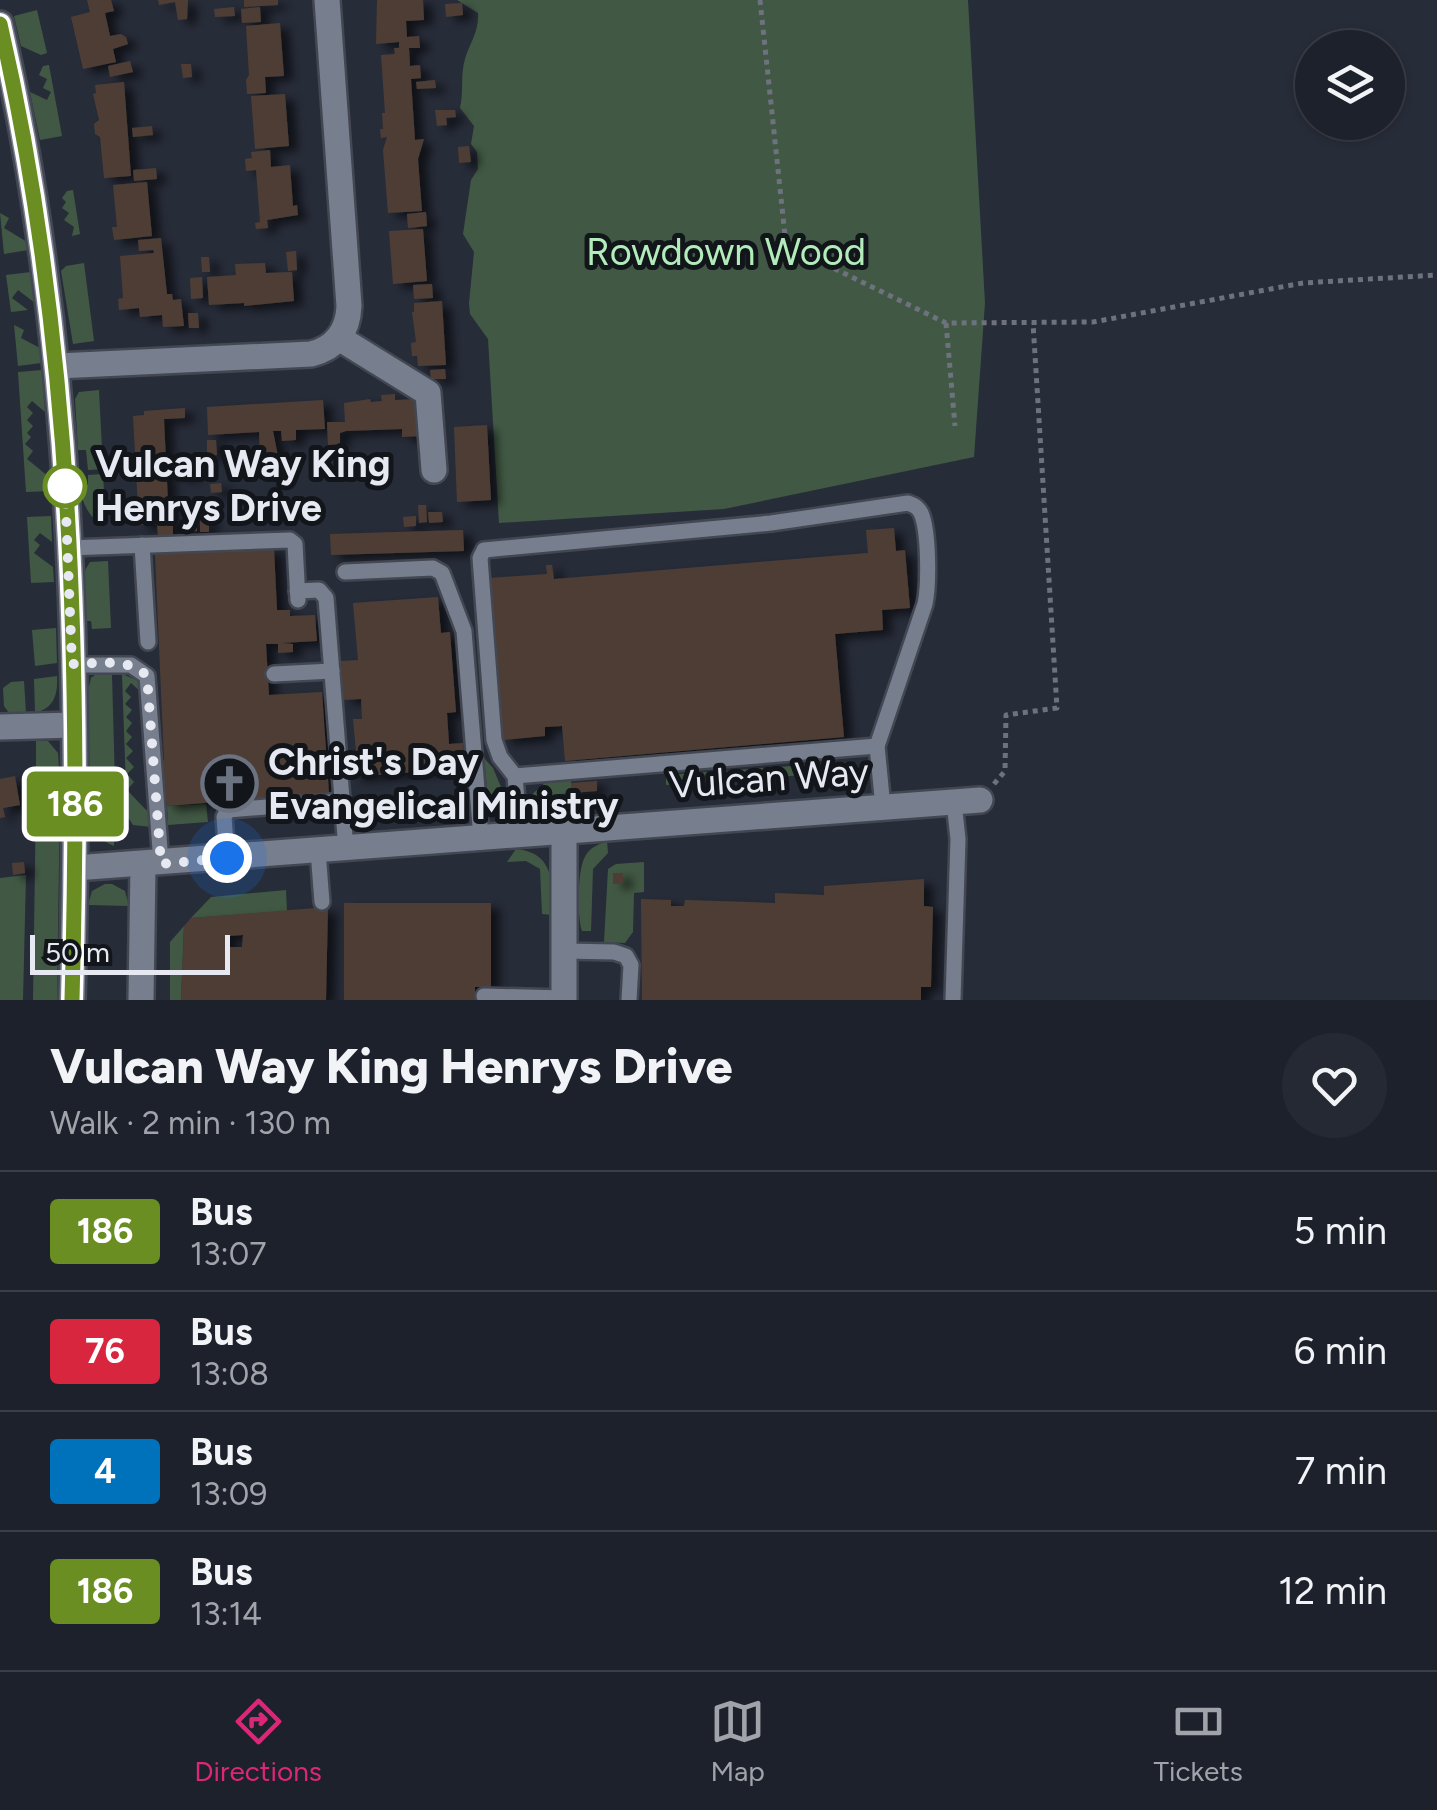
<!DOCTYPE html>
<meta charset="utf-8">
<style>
:root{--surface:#1d212b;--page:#252933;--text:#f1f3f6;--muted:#a0a3a9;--line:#3b3e47;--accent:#db2777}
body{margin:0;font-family:Figtree,sans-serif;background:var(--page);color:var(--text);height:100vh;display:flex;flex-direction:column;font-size:38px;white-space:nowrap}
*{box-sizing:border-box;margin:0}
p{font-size:32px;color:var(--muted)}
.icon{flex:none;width:55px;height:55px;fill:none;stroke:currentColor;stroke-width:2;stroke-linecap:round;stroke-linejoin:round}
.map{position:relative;height:1000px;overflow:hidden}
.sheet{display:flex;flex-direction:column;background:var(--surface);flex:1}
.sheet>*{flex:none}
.badge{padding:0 20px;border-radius:8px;font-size:35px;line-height:65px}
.tools{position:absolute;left:1295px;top:30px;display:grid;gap:20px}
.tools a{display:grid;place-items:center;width:110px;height:110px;border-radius:50%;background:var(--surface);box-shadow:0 2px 8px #0004,0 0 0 2px var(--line);font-size:50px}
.scale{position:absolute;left:30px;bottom:25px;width:200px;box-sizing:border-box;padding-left:10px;border:5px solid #e6e9f2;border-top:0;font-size:28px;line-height:35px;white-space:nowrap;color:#e6e9f2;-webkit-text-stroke:8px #12151a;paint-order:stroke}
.you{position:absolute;width:50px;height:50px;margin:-25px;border:8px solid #fff;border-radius:50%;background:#1a73e8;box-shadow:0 0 0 15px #1a73e833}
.map>.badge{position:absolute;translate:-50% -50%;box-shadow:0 0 0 5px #fff}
.round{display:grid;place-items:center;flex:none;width:105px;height:105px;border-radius:52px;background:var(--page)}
.headline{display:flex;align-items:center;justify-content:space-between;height:170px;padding:0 50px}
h1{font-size:48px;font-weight:800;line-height:75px}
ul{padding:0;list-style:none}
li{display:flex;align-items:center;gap:30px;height:120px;padding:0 50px;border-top:2px solid var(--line)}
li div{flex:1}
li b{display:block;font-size:38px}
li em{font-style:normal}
li .badge{min-width:110px;font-weight:700;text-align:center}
.tab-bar{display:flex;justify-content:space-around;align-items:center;height:140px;border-top:2px solid var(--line);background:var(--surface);font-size:28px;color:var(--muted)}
.tab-bar a{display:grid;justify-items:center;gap:5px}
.tab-bar .active{color:var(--accent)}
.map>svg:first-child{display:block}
.green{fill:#415944}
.building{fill:#4d3e36;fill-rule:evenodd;filter:url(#shadow)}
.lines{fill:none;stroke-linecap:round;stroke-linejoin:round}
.lane-casing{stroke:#434752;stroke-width:20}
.street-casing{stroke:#434752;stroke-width:30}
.secondary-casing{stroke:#434752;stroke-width:30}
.path{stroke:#6e727e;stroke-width:5;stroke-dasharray:5 5;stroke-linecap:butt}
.lane{stroke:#777e8e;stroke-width:15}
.street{stroke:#777e8e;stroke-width:25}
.secondary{stroke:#777e8e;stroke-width:25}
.line-casing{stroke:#fff;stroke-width:22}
.line{stroke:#6b8e23;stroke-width:15}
.walk{stroke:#e6e9f2;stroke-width:10;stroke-dasharray:0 18}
.stop-dot{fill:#fff;stroke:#6b8e23;stroke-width:5}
.labels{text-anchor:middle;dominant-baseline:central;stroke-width:10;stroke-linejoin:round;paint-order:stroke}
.park-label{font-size:38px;fill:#b2ecba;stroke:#12151a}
.stop-label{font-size:38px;font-weight:bold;fill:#e6e9f2;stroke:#12151a;text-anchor:start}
.poi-label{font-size:38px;font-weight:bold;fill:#e6e9f2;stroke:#12151a;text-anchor:start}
.street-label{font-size:38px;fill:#e6e9f2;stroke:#12151a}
</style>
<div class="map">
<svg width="1437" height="1000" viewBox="0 0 1437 1000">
<defs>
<filter id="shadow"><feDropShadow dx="9" dy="5" stdDeviation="5" flood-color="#0009"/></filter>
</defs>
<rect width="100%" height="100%" fill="#272c39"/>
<!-- green -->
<g class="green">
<path d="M457 0H968L985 303 974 457 724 509 499 523 488 339 470 314 469 303 474 252 463 234 471 180 478 169 477 152 471 144 474 126 460 108C464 91 460 76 465 59 470 42 479 32 478 13Z"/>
<polygon points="37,10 47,53 41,55 21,46 14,16"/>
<polygon points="49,65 62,136 40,140 30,92 47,100 51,92 43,88 47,79 39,75 43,66"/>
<polygon points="73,190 80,234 72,236 74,227 64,220 69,213 62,208 66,202 62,198 67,191"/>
<polygon points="0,213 9,218 4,228 27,242 28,250 4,254"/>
<polygon points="84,263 94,341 73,344 61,271 66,266"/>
<polygon points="31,272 35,303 18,290 12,298 28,310 11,312 6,275"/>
<polygon points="14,325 24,330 21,338 40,348 41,363 18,366"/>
<polygon points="42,370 45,412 32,401 27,407 33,413 27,420 33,426 27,433 31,437 25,444 33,451 27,459 49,477 50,491 26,492 18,372"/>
<polygon points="99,390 103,469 88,470 86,450 78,450 75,399 79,392"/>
<path d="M103 474 106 525C90 521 81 502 80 486L88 485V475Z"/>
<polygon points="51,516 52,542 40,533 34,540 40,545 34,553 53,567 54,582 31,583 27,517"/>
<polygon points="108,561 111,628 92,629 91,621 86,621 84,572 90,562"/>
<polygon points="56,628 57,663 35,666 32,630"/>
<polygon points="122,674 137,680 142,693 131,683 125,691 131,697 125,704 132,710 126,717 132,723 126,731 132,737 126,744 133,751 126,758 134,767 127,774 134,782 127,790 149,813 152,827 133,825 127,816"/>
<polygon points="95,675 112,675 115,784 90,784 88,691 91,678"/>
<path d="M57 676C58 695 54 708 35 713L34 679Z"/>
<polygon points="24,681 26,713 9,713 4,706 3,688 11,682"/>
<polygon points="36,741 48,741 58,753 60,785 36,783"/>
<polygon points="484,758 493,768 506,799 488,800"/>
<polygon points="848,762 856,763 860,771 666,785 666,775"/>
<polygon points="571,779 571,793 529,797 545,783"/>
<path d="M113 793 114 846C89 836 90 817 90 794Z"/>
<polygon points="60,794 57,1000 33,1000 36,797"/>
<polygon points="206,804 208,822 168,825 167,806"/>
<path d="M607 841 608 853 593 869 591 931H582C577 917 577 867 586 855 591 847 599 844 607 841Z"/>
<path d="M516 849C555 853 552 883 553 915L542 914 540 869 526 861 507 862Z"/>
<polygon points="644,862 644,892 634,893 633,932 625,943 604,942 608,869 616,864"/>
<polygon points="26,875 23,1000 0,1000 0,878"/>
<polygon points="105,884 112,884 125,891 129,906 88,905 92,891"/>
<polygon points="286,890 287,911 191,918 211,897"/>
<polygon points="184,926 181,1000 170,1000 170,942"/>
</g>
<!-- building -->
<g class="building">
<polygon points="87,0 111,0 114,11 105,13 110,36 121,34 126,37 128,44 113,49 116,62 83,69 71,17 90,12"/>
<polygon points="158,0 188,0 187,19 178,20 175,2 159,5"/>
<polygon points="244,0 278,0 278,5 244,7"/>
<polygon points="377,0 423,0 424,20 406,21 407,37 419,36 420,48 409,48 410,66 420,65 421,78 411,79 415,140 424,139 418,159 422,211 388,213 383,150 387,137 381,138 380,129 383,129 382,113 385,113 381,55 395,54 394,48 399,48 399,42 376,44"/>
<polygon points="462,3 463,15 446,17 445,4"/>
<polygon points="234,7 235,16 215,17 214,9"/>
<polygon points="260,7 261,22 242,23 241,9"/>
<polygon points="280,23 284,76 265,77 266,93 247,94 246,80 249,75 246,26"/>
<polygon points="130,61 133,72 110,77 108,66"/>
<polygon points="181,64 191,64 192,77 183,78"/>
<polygon points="435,80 436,88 417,89 416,82"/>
<polygon points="124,82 131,176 104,178 100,137 95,134 94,124 99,120 93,94 96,93 95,85"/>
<polygon points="285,94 289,146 255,149 251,96"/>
<polygon points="435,110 455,110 456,117 446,118 447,125 437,126"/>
<polygon points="152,126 153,135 133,137 132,128"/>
<polygon points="469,146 471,162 459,163 458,147"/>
<polygon points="270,150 271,167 290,165 293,206 297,205 298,215 267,220 268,228 256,229 255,223 260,222 256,170 246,171 245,159 252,158 251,152"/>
<polygon points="156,168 157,179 134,181 133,170"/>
<polygon points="147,182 152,236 114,240 112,227 117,227 113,185"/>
<polygon points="426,212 427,226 408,228 407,214"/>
<polygon points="423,229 427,281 393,284 389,231"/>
<polygon points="161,238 167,294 172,294 173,300 181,299 184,326 163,327 162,315 140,317 139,308 119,310 118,299 123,298 120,256 154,253 153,250 139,251 138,240"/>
<polygon points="296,251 297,270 288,271 286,252"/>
<polygon points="201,257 209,257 210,272 202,272"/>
<polygon points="265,263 266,273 292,272 294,301 244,306 244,303 209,305 207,277 236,275 235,264"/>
<polygon points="202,277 203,298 191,299 190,278"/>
<polygon points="432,284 433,298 414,299 413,285"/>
<polygon points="442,301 446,365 418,366 417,356 412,356 411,343 416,342 412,312 414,312 414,303"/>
<polygon points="188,313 198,313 199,328 189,328"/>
<polygon points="445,369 446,379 431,379 430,370"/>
<polygon points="395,394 395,400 418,399 421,436 402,437 402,429 346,431 340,433 340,444 328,445 327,422 345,422 344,403 370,399 371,402 382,401 381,395"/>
<polygon points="323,400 325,429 296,430 296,440 282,441 281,431 273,431 278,456 260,457 259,432 208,435 207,407"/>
<polygon points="185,408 185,418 164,419 169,522 173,522 173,535 158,536 157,525 139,525 133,416 144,415 144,411"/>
<polygon points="487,425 491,500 457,502 454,427"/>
<polygon points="207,440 216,440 217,455 207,456"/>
<polygon points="192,459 193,476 178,477 178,474 173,474 172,464 177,464 177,460"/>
<polygon points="221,483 222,492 211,493 210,484"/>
<polygon points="418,505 426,505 427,522 419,523"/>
<polygon points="428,512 442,512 443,522 429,523"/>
<polygon points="416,516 416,526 404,527 403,517"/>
<rect x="200" y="518" width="9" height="14"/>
<polygon points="197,519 197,531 183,532 182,520"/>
<polygon points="894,528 896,551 905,550 910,608 882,610 883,630 835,634 844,737 565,761 562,726 545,727 545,736 503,740 490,578 547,574 546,565 552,565 554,579 868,553 866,530"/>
<polygon points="463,530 464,551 331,555 330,534"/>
<polygon points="274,548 277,610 290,610 290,616 315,615 317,641 282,643 293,644 293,652 278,653 278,644 266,644 269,695 322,692 329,793 167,806 166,800 163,800 160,760 164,760 155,554"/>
<polygon points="438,597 441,633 450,632 456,712 447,713 449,744 463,743 465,768 353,777 351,752 356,751 353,719 362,719 361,699 343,700 341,661 358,660 353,603"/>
<polygon points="15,776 20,805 3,808 5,817 0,818 0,779"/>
<polygon points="597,781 597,791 571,793 571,783"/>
<polygon points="24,862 25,873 13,875 12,863"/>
<rect x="613" y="873" width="10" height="11"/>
<polygon points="924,879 924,906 933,907 931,987 921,987 921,1000 642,1000 641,899 671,900 671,906 684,906 685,900 775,903 775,893 824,895 824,886"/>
<polygon points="344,903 491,903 491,987 475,987 475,1000 344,1000"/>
<path d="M328 907 326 1000H181L184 926 191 918ZM243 935 242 947H228L229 936Z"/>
</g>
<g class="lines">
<defs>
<g id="lane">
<polyline points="142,545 148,642"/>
<polyline points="68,548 290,540 295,544 298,600"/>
<polyline points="345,572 433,568 442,573 464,631 481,838"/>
<polyline points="297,591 319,590 326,598 346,849"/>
<polyline points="72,665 131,665 147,676 161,863"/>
<polyline points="274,674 332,671"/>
<polyline points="515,776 877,746"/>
<path d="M520 836 515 776 500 757 494 740 480 558 484 550 771 523 908 503C915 506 917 506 921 513 929 531 929 585 925 604L877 746 883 807"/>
<polyline points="318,851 322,902"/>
<polyline points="227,858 224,817 228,810 342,801"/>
<polyline points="565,951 614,952 626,956 631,965 629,1000"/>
<polyline points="484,996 564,998"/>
<polyline points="953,1000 958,839 954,802"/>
</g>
<g id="street">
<polyline points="339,338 428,393 434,470"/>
<path d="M58 366 311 354C336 348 348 331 349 306L327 0"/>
<polyline points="0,727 74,725"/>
<polyline points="564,832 564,1000"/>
<polyline points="75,868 980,800"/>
<polyline points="141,1000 143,865"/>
</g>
<path id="secondary" d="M0 24C74 343 81 674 72 1000"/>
</defs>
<!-- lane casing -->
<use href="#lane" class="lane-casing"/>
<!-- street casing -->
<use href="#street" class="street-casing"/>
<!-- secondary casing -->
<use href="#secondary" class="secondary-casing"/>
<!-- path -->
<g class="path">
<polyline points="760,0 786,245 946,323 1093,322 1303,283 1437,275"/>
<polyline points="946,323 955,426"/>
<polyline points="994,784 1005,771 1006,715 1057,708 1033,323"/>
</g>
<!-- lane -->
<use href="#lane" class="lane"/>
<!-- street -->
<use href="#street" class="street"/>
<!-- secondary -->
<use href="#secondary" class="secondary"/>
</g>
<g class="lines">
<defs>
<path id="line" d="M0 24C74 344 81 673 72 1000"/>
</defs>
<!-- line casing -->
<use href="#line" class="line-casing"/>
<!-- line -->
<use href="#line" class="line"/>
<!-- walk -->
<path class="walk" d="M65 486 72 664C96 664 129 657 147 676L161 864 227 858"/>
</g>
<!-- icons -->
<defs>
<symbol id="church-ring" viewBox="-11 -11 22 22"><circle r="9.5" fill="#12151a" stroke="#6b7280" stroke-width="1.5"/><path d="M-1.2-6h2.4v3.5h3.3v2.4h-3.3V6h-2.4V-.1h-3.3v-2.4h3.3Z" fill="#6b7280"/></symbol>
</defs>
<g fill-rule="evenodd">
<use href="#church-ring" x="198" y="752" width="63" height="63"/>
</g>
<!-- markers -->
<circle class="stop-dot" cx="65" cy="486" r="20"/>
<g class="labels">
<!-- park labels -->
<g class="park-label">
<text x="726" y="252">Rowdown Wood</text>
</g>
<!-- stop labels -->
<g class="stop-label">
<text x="95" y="464">Vulcan Way King<tspan x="95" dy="44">Henrys Drive</tspan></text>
</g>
<!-- poi labels -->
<g class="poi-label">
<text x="268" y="762">Christ's Day<tspan x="268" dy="44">Evangelical Ministry</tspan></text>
</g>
<!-- street labels -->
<g class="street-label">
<text transform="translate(769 778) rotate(-4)">Vulcan Way</text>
</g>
</g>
</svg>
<div class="tools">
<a><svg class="icon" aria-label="layers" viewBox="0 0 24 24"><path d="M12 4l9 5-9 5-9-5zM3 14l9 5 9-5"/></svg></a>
</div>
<div class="scale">50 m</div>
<div class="you" style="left:227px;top:858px"></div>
<b class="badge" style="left:75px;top:804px;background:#6b8e23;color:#fff">186</b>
</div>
<section class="sheet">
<div class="headline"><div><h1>Vulcan Way King Henrys Drive</h1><p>Walk · 2 min · 130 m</p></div><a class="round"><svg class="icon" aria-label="heart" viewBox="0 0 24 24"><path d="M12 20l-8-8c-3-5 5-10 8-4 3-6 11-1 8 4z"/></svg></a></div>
<ul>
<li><span class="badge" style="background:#6b8e23;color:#fff">186</span><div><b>Bus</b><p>13:07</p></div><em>5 min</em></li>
<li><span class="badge" style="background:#d7263d;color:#fff">76</span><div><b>Bus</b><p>13:08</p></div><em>6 min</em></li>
<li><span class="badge" style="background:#0072bc;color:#fff">4</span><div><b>Bus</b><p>13:09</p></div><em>7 min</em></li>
<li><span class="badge" style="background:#6b8e23;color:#fff">186</span><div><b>Bus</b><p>13:14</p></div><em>12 min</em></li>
</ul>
</section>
<nav class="tab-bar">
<a class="active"><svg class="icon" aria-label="directions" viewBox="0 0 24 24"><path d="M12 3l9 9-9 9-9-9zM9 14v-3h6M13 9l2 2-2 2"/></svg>Directions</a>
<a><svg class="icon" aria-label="map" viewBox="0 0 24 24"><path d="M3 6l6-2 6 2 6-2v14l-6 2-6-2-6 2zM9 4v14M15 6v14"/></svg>Map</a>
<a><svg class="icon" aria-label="tickets" viewBox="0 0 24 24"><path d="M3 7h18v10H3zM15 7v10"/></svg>Tickets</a>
</nav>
